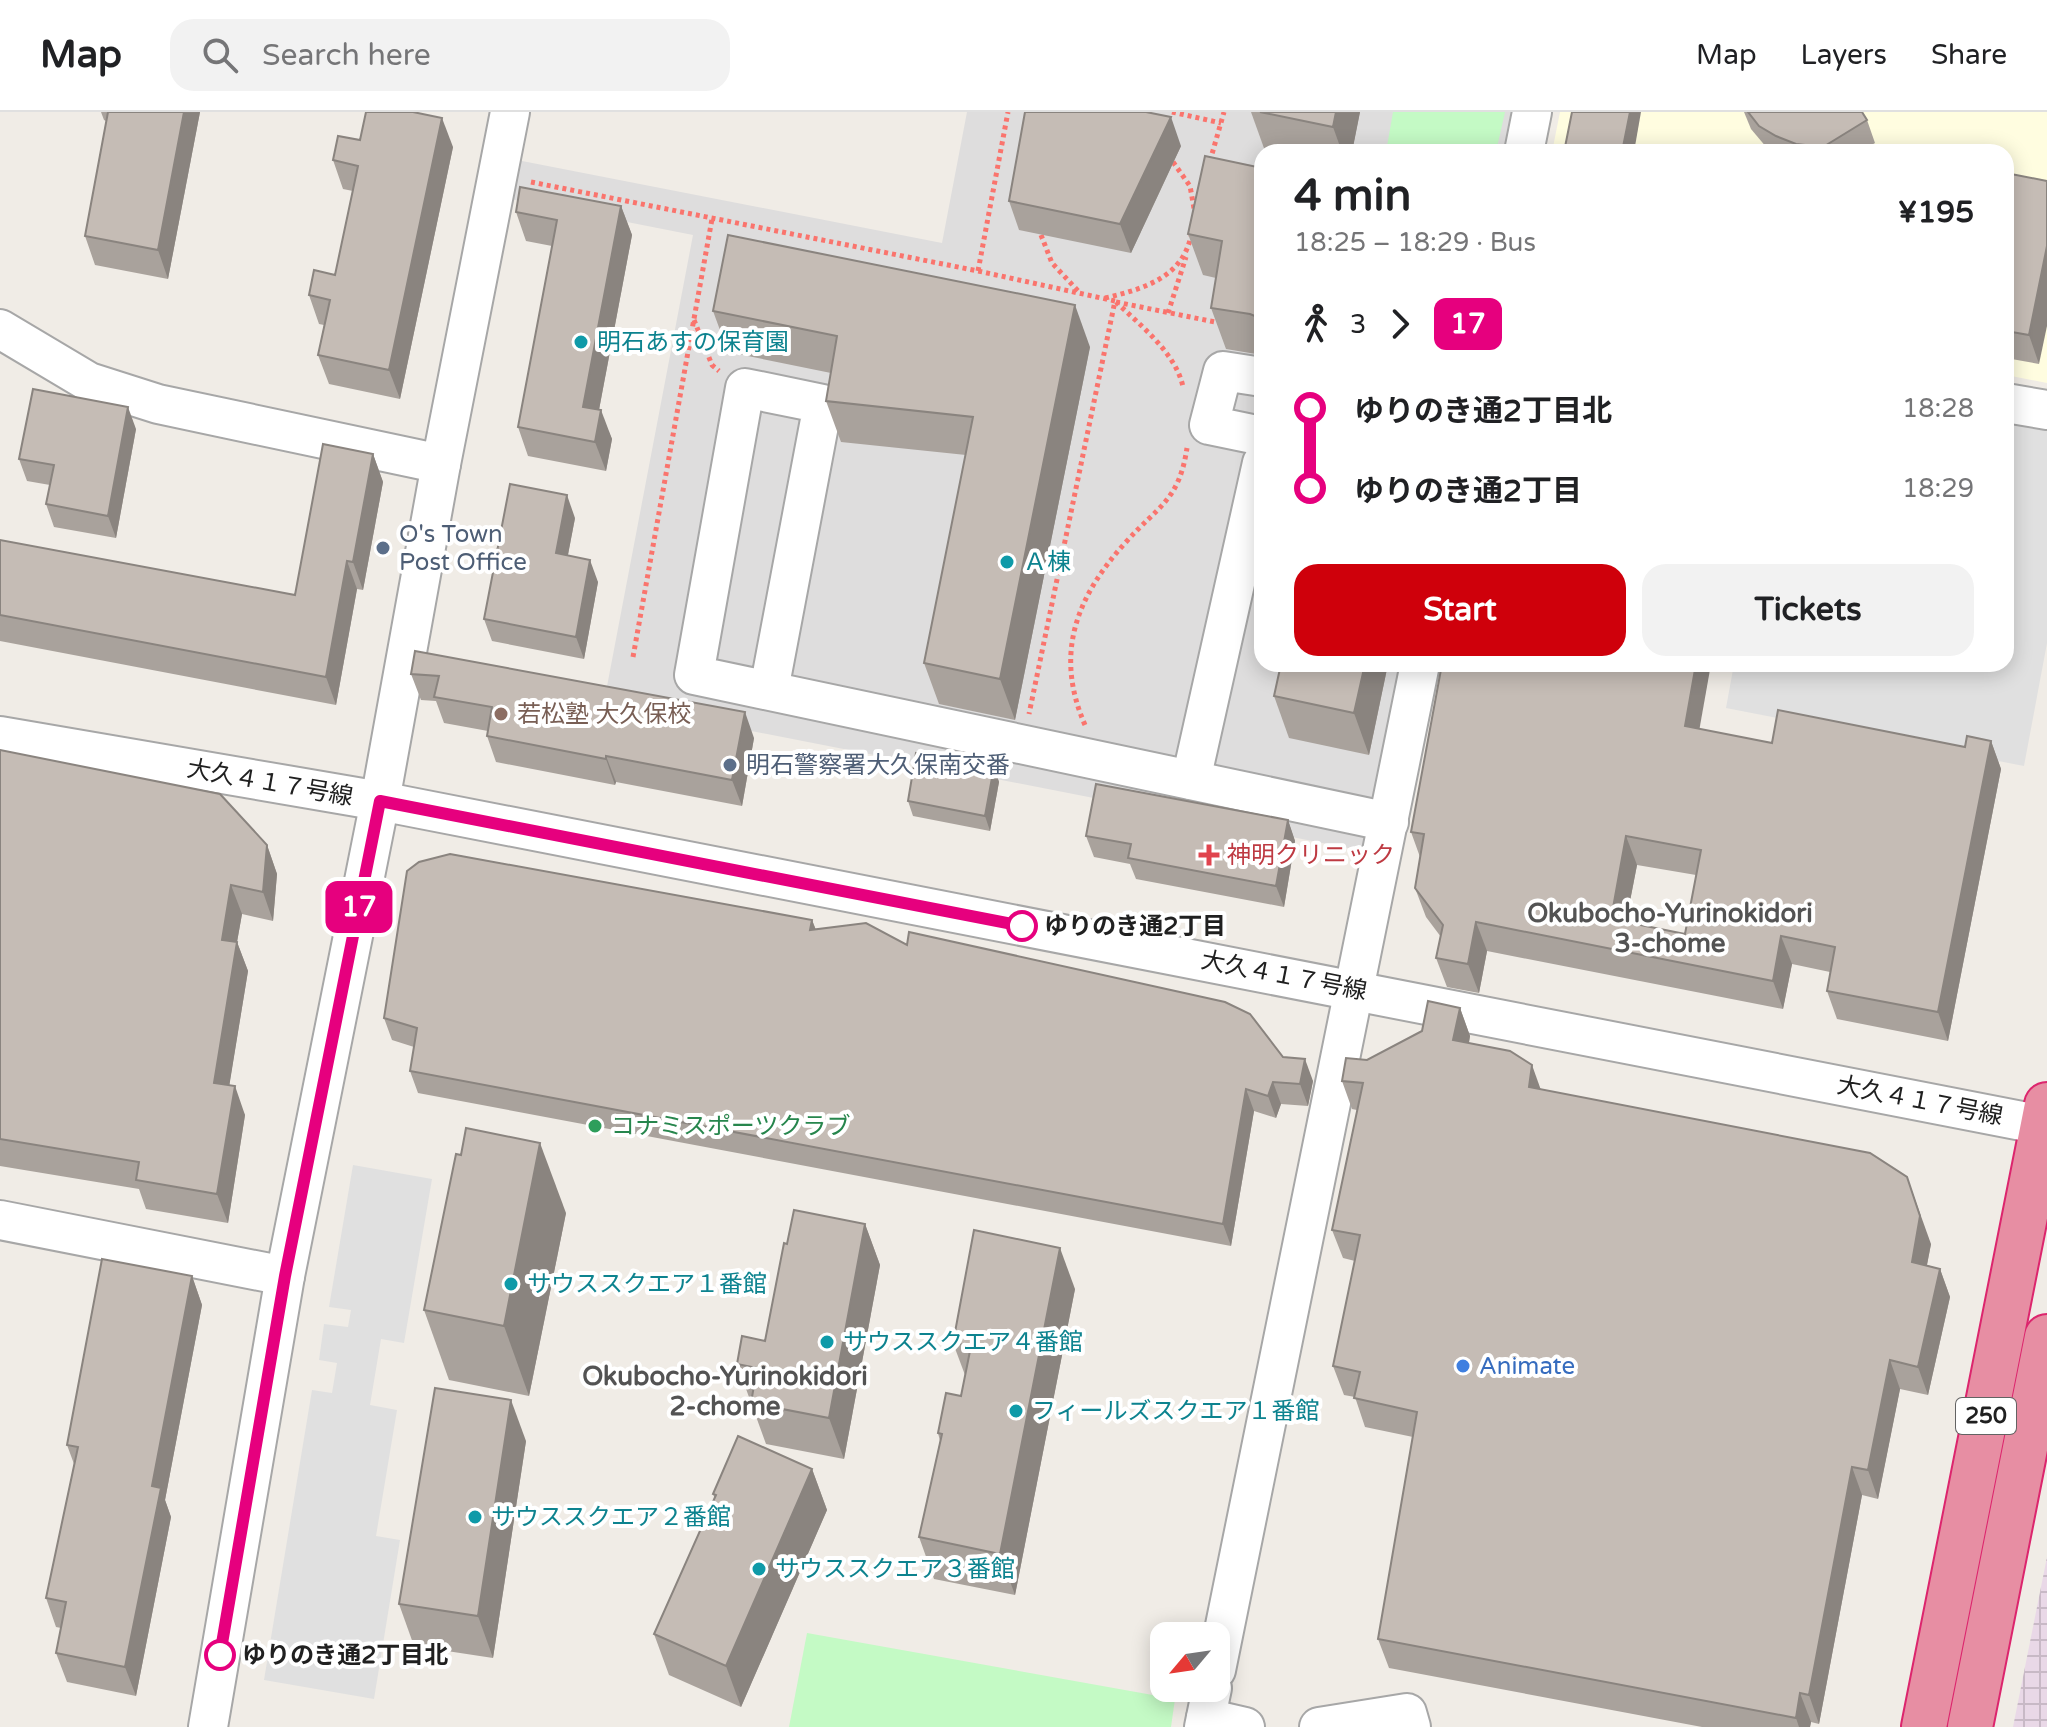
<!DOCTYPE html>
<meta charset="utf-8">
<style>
:root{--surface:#fff;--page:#f2f2f2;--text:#202124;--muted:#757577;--line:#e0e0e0;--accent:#cf000b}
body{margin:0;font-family:"Varela Round","Noto Sans JP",sans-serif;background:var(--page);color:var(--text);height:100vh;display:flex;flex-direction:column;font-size:30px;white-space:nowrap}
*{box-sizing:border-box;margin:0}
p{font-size:26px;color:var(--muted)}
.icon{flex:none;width:44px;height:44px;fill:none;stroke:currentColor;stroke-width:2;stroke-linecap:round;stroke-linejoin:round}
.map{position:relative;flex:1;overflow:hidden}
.side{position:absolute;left:1254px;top:32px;width:760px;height:528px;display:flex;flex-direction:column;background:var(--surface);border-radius:24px;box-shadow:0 4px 20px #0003}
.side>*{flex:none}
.badge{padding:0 16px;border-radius:12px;font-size:28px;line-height:52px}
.needle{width:52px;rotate:241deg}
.buttons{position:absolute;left:1150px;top:1510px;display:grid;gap:16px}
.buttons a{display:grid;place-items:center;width:80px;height:80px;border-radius:16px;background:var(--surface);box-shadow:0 4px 20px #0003;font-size:40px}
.map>.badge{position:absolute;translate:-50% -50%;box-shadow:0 0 0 4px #fff}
.legs{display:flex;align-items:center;gap:12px;height:88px;padding:0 40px;font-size:26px}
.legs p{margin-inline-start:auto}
.head{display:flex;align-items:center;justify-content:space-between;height:136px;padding:0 40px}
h1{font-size:44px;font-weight:800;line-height:60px}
.cta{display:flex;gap:16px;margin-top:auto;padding:16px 40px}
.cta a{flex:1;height:92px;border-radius:24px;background:var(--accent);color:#fff;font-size:32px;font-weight:800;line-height:92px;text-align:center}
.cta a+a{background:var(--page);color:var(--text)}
ul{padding:0 40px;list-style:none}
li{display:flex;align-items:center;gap:28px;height:80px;font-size:30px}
li i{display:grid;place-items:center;width:12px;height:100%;margin:0 10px;background:currentColor}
li i::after{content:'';width:20px;height:20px;margin:-10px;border:6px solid;border-radius:50%;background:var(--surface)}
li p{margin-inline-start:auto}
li:first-child i{background:linear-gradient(#0000 50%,currentColor 0)}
li:last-child i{background:linear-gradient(currentColor 50%,#0000 0)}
header{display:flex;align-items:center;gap:48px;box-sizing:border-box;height:112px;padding:0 40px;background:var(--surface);border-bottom:2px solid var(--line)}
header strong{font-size:38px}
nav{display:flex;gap:44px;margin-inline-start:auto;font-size:28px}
.search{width:560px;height:72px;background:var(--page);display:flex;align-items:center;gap:20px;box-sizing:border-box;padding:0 28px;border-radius:24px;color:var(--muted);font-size:30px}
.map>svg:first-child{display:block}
.residential{fill:#dedddd}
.industrial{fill:url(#industrial-grid)}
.education{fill:#fffde0}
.park{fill:#c4fac5}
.parking{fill:#e0e0e0}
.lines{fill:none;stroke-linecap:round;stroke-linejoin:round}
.minor-casing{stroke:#a7a7a7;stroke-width:42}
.highway-casing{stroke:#dc256d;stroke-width:48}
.path{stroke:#fa746d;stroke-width:5;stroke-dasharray:4 4;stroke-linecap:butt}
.minor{stroke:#fff;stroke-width:38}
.highway{stroke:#e78ea3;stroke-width:44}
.wall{fill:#a9a29c;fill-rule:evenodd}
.shaded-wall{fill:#8a847f}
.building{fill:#c5bcb5;stroke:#8a847f;stroke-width:2;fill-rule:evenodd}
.line-1-casing{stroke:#fff;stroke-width:18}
.line-1{stroke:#e6007e;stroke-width:12}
.culture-dot{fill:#0f9aa8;stroke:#fff;stroke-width:3}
.service-dot{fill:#5c6f8a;stroke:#fff;stroke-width:3}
.education-dot{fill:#8d6e63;stroke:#fff;stroke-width:3}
.health-dot{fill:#e0444e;stroke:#fff;stroke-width:3}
.stop-1-dot{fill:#fff;stroke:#e6007e;stroke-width:4}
.leisure-dot{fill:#2e9e5b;stroke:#fff;stroke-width:3}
.shop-dot{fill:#3f7fe0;stroke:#fff;stroke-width:3}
.labels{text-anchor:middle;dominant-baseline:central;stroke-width:8;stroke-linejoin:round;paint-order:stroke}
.shield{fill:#fff;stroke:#636363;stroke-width:2}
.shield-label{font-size:22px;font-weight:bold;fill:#202020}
.culture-label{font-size:24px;fill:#0d838f;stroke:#fff;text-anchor:start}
.service-label{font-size:24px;fill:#4e5e75;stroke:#fff;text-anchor:start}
.education-label{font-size:24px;fill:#785e54;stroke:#fff;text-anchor:start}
.street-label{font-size:24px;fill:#202020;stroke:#fff}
.health-label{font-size:24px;fill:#be3a42;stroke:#fff;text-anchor:start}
.stop-label{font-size:24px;font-weight:bold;fill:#202020;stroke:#fff;text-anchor:start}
.leisure-label{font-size:24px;fill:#27864d;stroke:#fff;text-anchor:start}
.shop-label{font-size:24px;fill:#366cbe;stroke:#fff;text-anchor:start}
.neighbourhood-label{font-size:26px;font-weight:bold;fill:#535353;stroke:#fff}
</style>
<header>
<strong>Map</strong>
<div class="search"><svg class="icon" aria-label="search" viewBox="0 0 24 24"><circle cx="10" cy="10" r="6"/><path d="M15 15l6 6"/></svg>Search here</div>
<nav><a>Map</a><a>Layers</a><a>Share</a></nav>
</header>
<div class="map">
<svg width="2047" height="1615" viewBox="0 0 2047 1615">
<defs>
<pattern id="industrial-grid" width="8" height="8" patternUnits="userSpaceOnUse" patternTransform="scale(2)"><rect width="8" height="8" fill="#e9d8e7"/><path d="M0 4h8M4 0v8" fill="none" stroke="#c8b9c6"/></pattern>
</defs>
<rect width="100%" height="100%" fill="#f0ece6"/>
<!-- residential -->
<polygon class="residential" points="967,0 1532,0 1524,40 1262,40 1262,552 1426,552 1389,744 604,590 693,123 495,84 502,45 942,131"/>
<!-- industrial -->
<polygon class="industrial" points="2047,1445 2047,1615 2013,1615"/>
<!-- education -->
<polygon class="education" points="1560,0 2047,0 2047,271 2006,263 2006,40 1552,40"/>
<!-- park -->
<g class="park">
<polygon points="1393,0 1505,0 1496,40 1386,40"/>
<polygon points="807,1521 1175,1587 1171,1615 789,1615"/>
</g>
<!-- parking -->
<g class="parking">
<polygon points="2009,303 2047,311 2047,531 2024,654 1726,596 1734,552 2006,552 2006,317"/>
<polygon points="353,1053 432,1067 404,1231 381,1227 370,1293 397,1298 376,1424 400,1428 374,1587 264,1568 312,1278 332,1281 337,1251 319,1248 324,1212 348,1215 351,1198 329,1195"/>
</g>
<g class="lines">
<defs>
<g id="minor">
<polyline points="1524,40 1532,0"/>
<polyline points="0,217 89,270 158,292 441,352"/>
<polyline points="1262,265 1223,259 1209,313 1262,324"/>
<polyline points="2006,291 2047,298"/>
<polyline points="769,578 823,292 745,276 694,563 1389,710"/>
<polyline points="0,624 380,689 2047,1014"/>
<polyline points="1191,668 1262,351"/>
<polyline points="0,1108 285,1164"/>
<polyline points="1216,1558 1420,552"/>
<polyline points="1206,1606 1245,1615"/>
<polyline points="208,1615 285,1164 380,689 441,352 510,0"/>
<polyline points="1204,1615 1212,1576"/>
<polyline points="1319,1615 1407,1601 1411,1615"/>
</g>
<g id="highway">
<polyline points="1924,1615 2047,993"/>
<polyline points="1970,1615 2047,1225"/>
</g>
</defs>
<!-- minor casing -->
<use href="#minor" class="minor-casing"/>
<!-- highway casing -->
<use href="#highway" class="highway-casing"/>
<!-- path -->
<g class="path">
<polyline points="1172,0 1221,11"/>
<polyline points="1210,49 1224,0"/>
<polyline points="1173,50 1190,74 1195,102"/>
<polyline points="531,70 978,159 1115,189 1029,602"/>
<polyline points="1041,123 1052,151 1080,181"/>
<polyline points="978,159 1008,0"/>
<path d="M1105 186C1143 177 1182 166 1191 124"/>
<path d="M1116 190C1140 213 1176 241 1183 275"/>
<polyline points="1116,190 1220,211"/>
<polyline points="1168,201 1186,145"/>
<polyline points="694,208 712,253 719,259"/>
<polyline points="633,545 712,107"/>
<path d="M1085 613C1054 542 1076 485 1126 430 1158 394 1179 389 1187 336"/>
</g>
<!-- minor -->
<use href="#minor" class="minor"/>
<!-- highway -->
<use href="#highway" class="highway"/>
</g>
<!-- wall -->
<g class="wall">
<polygon points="101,0 200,0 168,167 95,153 85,124 106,9 104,8"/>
<polygon points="1251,0 1360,0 1352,40 1265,39"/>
<polygon points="1744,0 1862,0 1867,8 1875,31 1860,40 1774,40 1767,36 1751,17"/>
<polygon points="360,28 453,35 400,287 329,272 318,243 324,213 319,212 309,183 335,163 353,79 343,77 333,48"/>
<polygon points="1181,34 1131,141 1019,118 1009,89"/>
<polygon points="1262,56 1262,243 1226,237 1211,196 1216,166 1203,163 1188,122"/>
<polygon points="2006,61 2039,252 2006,246"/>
<polygon points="621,94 632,123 599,298 612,327 606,359 528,344 518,315 552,134 526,129 516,100"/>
<polygon points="713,199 1090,235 1015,608 939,592 924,551 966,343 841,330 826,289 831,261 728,240"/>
<polygon points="136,317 116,426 54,415 46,392 50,373 27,369 19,347"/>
<polygon points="373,342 383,370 363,478 357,477 336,593 0,529 0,428 295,483"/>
<polygon points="575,406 568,443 598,470 584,547 492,529 484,507"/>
<polygon points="415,539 754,626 742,694 616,670 615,673 496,650 487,624 488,619 444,611 436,589 421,588 411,562"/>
<polygon points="1388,552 1369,643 1289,626 1274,584"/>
<path d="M1700 617 1772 631 1965 635 1991 629 2001 657 1948 929 1837 907 1827 879 1830 860 1792 852 1783 897 1487 839 1479 881 1447 875 1436 846 1441 825 1426 805 1415 776 1420 745 1411 720ZM1637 753 1696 763 1685 822 1626 810Z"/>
<polygon points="0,638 267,733 277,762 273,809 242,802 237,830 248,859 229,974 245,1003 228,1111 146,1097 139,1077 0,1054"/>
<polygon points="994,655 999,670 990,719 913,704 908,689"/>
<polygon points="1288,708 1295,729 1284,795 1136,767 1130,752 1094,745 1086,724"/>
<polygon points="812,808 816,818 907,833 1283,945 1313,969 1308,994 1281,992 1276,1006 1254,999 1231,1134 418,981 410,959 414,935 392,928 384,906"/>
<polygon points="1460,896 1470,924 1469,931 1541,977 1931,1132 1927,1153 1940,1157 1950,1185 1928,1283 1900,1277 1878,1387 1862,1383 1819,1612 1811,1610 1810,1615 1702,1615 1389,1556 1378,1527 1413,1325 1365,1315 1355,1285 1344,1283 1333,1254 1355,1149 1343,1146 1332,1118 1357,998 1352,997 1342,969 1367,948 1422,919"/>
<polygon points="566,1101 529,1284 449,1268 424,1198"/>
<polygon points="865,1112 880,1153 844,1347 766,1332 737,1252 765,1229 787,1132"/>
<polygon points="192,1164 202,1193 165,1388 171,1405 136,1584 67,1570 56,1541 61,1516 56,1515 46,1486 74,1352 67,1333"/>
<polygon points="1075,1177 1015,1483 934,1467 919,1425 940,1329 938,1321 961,1284 965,1263 953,1231"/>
<polygon points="526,1329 493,1546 414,1534 399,1492"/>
<polygon points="812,1357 827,1398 741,1595 669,1563 654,1522 715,1387 713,1382"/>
</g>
<!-- shaded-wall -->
<g class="shaded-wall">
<polygon points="184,0 200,0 168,167 158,138"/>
<polygon points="1336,0 1360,0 1352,40 1342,40 1333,15"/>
<polygon points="1630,0 1641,0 1634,40 1622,40"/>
<polygon points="1171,5 1181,34 1131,141 1120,112"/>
<polygon points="442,6 453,35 400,287 389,258"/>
<polygon points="621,94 632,123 594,324 583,295"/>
<polygon points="2047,134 2047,214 2039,252 2029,223"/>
<polygon points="1075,193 1090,235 1015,608 1000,567"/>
<polygon points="128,295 136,317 116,426 108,404"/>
<polygon points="601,298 612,327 606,359 595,330"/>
<polygon points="373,342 383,370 363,478 353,450"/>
<polygon points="567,383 575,406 564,463 556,441"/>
<polygon points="590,448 598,470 584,547 576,525"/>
<polygon points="347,449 357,477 336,593 326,565"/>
<polygon points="1365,552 1388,552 1369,643 1354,601"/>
<polygon points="1696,552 1711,552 1695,642 1685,614"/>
<polygon points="745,600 754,626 742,694 732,668"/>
<polygon points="1991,629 2001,657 1948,929 1938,900"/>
<polygon points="606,644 616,670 615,673 606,647"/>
<polygon points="994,655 999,670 990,719 985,704"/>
<polygon points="1288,708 1295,729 1284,795 1276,774"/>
<polygon points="1626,724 1637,753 1621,835 1611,807"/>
<polygon points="267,733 277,762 273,809 263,780"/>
<polygon points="231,773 242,802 237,830 248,859 225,1000 214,971 222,828"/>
<polygon points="812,808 820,829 810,818"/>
<polygon points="1476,810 1487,839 1479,881 1468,852"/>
<polygon points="1781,824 1792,852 1783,897 1773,869"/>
<polygon points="1460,896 1470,924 1464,956 1453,928"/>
<polygon points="1305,947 1313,969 1308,994 1300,972"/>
<polygon points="1532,953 1542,981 1529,975"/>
<polygon points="1273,970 1281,992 1276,1006 1268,984"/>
<polygon points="235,974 245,1003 228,1111 217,1082"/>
<polygon points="1246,977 1254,999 1231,1134 1223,1112"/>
<polygon points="540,1031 566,1101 529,1284 504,1214"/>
<polygon points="1907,1065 1931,1132 1922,1178 1912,1150"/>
<polygon points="865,1112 880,1153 844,1347 829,1306"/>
<polygon points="1060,1136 1075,1177 1015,1483 1000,1442"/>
<polygon points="1940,1157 1950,1185 1928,1283 1918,1255"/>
<polygon points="192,1164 202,1193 165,1388 171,1405 136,1584 125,1555 152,1374"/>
<polygon points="1890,1248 1900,1277 1878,1387 1868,1358"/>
<polygon points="511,1288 526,1329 493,1546 478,1504"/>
<polygon points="1852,1355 1862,1383 1819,1612 1809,1583"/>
<polygon points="812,1357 827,1398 741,1595 726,1554"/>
<polygon points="1800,1581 1811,1610 1810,1615 1799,1615 1796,1606"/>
</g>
<!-- building -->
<g class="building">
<polygon points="108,0 184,0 158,138 85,124"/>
<polygon points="366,0 413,0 442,6 389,258 318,243 330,188 309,183 314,158 335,163 358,54 333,48 338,24 360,28"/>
<polygon points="1025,0 1146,0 1171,5 1120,112 1009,89"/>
<polygon points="1260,0 1336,0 1333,15"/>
<polygon points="1572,0 1630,0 1622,40 1564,40"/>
<polygon points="1748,0 1862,0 1867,8 1823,35 1796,32 1776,24 1759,14"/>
<polygon points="1205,44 1262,56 1262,207 1250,202 1211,196 1222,129 1188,122"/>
<polygon points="2006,61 2047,69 2047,134 2029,223 2006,219"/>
<polygon points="520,75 621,94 583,295 601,298 595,330 518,315 557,108 516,100"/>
<polygon points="728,123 1075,193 1000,567 924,551 973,305 826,289 837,224 713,199"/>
<polygon points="33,277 128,295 108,404 46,392 54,353 19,347"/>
<polygon points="323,332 373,342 353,450 347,449 326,565 0,503 0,428 295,483"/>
<polygon points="510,372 567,383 556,441 590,448 576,525 484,507"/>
<polygon points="415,539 745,600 732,668 606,644 606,647 487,624 492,595 434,585 439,564 411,562"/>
<polygon points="1281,552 1365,552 1354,601 1274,584"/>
<path d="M1442 552H1696L1685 614 1772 631 1778 598 1965 635 1967 624 1991 629 1938 900 1827 879 1835 835 1781 824 1773 869 1476 810 1468 852 1436 846 1443 813 1415 776 1424 722 1411 720ZM1626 724 1701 738 1685 822 1611 807Z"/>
<polygon points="0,638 220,682 267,733 263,780 231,773 222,828 237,830 214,971 235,974 217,1082 136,1068 139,1050 0,1027"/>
<polygon points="916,641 994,655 985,704 908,689"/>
<polygon points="1096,672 1288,708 1276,774 1128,746 1131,732 1086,724"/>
<polygon points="450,742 812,808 810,818 866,811 907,833 909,820 1225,890 1250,902 1283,945 1305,947 1300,972 1273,970 1268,984 1246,977 1223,1112 410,959 417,916 384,906 407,759 419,750"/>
<polygon points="1428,889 1460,896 1453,928 1510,939 1532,953 1529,975 1870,1041 1907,1065 1920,1104 1912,1150 1940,1157 1918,1255 1890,1248 1868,1358 1852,1355 1809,1583 1800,1581 1796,1606 1378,1527 1417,1300 1354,1286 1360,1260 1333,1254 1360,1123 1332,1118 1363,971 1342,969 1346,946 1367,948 1422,919"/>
<polygon points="466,1016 540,1031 504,1214 424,1198 456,1042 461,1043"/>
<polygon points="794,1098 865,1112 829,1306 751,1291 757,1256 737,1252 742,1224 765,1229 784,1131 787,1132"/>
<polygon points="974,1118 1060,1136 1000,1442 919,1425 942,1322 938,1321 946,1281 961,1284 971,1234 953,1231"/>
<polygon points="102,1147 192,1164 152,1374 161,1376 125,1555 56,1541 66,1490 46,1486 78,1335 67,1333"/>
<polygon points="435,1276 511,1288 478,1504 399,1492"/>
<polygon points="738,1324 812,1357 726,1554 654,1522 716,1383 713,1382"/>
</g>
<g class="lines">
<defs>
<polyline id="line-1" points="220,1543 285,1164 380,689 1022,814"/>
</defs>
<!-- line-1 casing -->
<use href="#line-1" class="line-1-casing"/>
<!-- line-1 -->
<use href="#line-1" class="line-1"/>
</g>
<!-- markers -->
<g class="culture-dot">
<circle cx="581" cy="230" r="8"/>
<circle cx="1007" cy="450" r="8"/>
<circle cx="511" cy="1172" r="8"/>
<circle cx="827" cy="1230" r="8"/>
<circle cx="1016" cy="1299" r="8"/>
<circle cx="475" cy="1405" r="8"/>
<circle cx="759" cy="1457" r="8"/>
</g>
<g class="service-dot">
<circle cx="383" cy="436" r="8"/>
<circle cx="730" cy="653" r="8"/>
</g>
<circle class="education-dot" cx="501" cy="602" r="8"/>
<path class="health-dot" d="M1205 731h8v8h8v8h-8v8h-8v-8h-8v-8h8z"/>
<g class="stop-1-dot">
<circle cx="1022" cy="814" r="14"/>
<circle cx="220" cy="1543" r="14"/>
</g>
<circle class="leisure-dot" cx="595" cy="1014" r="8"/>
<circle class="shop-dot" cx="1463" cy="1254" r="8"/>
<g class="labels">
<!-- shield labels -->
<rect class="shield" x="1956" y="1286" width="60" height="36" rx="6"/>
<g class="shield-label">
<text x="1986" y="1304">250</text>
</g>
<!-- culture labels -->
<g class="culture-label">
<text x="597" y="230">明石あすの保育園</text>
<text x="1023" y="450">Ａ棟</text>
<text x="527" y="1172">サウススクエア１番館</text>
<text x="843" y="1230">サウススクエア４番館</text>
<text x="1032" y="1299">フィールズスクエア１番館</text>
<text x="491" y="1405">サウススクエア２番館</text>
<text x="775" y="1457">サウススクエア３番館</text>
</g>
<!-- service labels -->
<g class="service-label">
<text x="399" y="422">O's Town<tspan x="399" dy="28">Post Office</tspan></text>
<text x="746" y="653">明石警察署大久保南交番</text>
</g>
<!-- education labels -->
<g class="education-label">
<text x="517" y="602">若松塾 大久保校</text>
</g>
<!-- street labels -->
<g class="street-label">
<text transform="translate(270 671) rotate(10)">大久４１７号線</text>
<text transform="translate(1284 864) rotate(11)">大久４１７号線</text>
<text transform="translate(1920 989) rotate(11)">大久４１７号線</text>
</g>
<!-- health labels -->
<g class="health-label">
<text x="1227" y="743">神明クリニック</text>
</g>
<!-- stop labels -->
<g class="stop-label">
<text x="1044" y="814">ゆりのき通2丁目</text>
<text x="242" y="1543">ゆりのき通2丁目北</text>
</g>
<!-- leisure labels -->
<g class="leisure-label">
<text x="611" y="1014">コナミスポーツクラブ</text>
</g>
<!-- shop labels -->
<g class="shop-label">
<text x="1479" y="1254">Animate</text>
</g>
<!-- neighbourhood labels -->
<g class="neighbourhood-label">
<text x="1670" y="801">Okubocho-Yurinokidori<tspan x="1670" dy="30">3-chome</tspan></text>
<text x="725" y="1264">Okubocho-Yurinokidori<tspan x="725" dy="30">2-chome</tspan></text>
</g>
</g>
</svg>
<div class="buttons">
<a><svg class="needle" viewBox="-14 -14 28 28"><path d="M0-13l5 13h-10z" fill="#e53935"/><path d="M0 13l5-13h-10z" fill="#757577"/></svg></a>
</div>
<b class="badge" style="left:359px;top:795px;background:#e6007e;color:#fff">17</b>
<section class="side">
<div class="head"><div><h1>4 min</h1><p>18:25 – 18:29 · Bus</p></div><b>¥195</b></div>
<div class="legs"><svg class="icon" aria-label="walk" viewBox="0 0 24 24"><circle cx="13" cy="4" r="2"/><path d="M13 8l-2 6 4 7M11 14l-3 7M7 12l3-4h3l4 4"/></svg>3<svg class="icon" aria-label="forward" viewBox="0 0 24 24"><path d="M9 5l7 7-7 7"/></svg><b class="badge" style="background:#e6007e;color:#fff">17</b></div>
<ul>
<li><i style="color:#e6007e"></i><b>ゆりのき通2丁目北</b><p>18:28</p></li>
<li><i style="color:#e6007e"></i><b>ゆりのき通2丁目</b><p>18:29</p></li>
</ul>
<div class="cta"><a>Start</a><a>Tickets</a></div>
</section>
</div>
